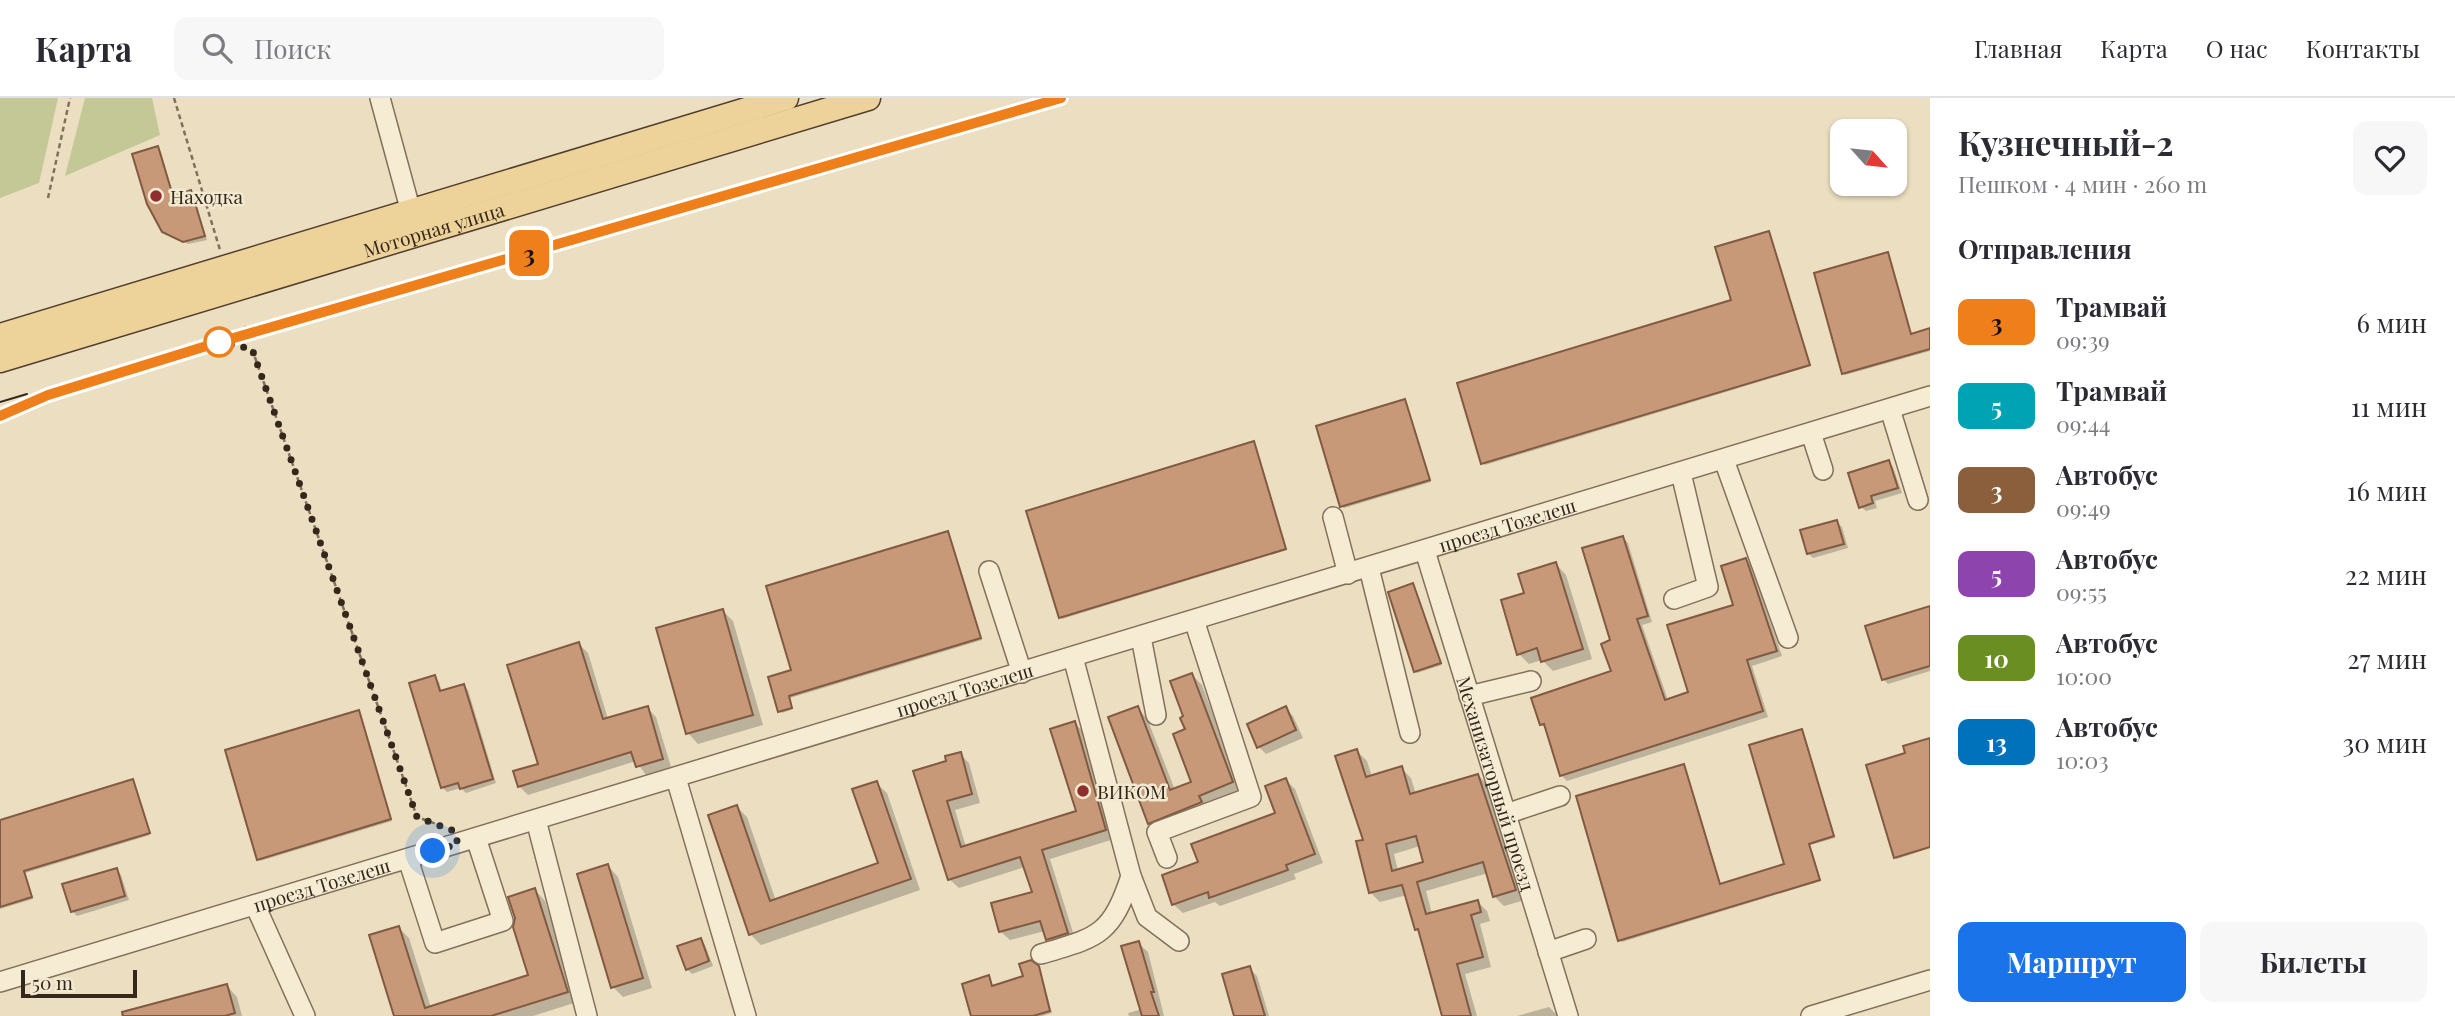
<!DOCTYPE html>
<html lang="ru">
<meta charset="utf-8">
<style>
:root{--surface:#fff;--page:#f7f7f7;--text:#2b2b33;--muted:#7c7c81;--line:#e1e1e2;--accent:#1a73e8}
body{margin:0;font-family:"Playfair Display",serif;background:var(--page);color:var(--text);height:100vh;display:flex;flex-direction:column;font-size:26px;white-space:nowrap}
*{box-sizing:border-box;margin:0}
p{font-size:23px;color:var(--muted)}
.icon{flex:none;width:38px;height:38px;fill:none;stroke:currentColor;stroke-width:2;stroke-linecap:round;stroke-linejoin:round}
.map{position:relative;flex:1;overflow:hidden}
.sheet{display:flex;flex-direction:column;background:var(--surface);width:525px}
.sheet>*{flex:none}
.badge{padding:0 14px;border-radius:10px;font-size:24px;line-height:46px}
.needle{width:46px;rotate:117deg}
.controls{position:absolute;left:1830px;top:21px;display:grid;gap:14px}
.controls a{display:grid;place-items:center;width:77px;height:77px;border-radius:14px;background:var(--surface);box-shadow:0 2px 5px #0004;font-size:35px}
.scale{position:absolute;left:21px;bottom:18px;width:116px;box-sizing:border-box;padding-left:7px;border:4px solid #34281d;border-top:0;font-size:19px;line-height:24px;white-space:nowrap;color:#34281d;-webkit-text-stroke:5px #f3e9d0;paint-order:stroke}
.you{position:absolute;width:35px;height:35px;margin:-18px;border:5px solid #fff;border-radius:50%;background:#1a73e8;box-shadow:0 0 0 10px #1a73e833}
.map>.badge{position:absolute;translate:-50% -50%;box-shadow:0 0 0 4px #fff}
h2{padding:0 28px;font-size:26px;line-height:63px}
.round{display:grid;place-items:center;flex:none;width:74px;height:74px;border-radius:14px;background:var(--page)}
.summary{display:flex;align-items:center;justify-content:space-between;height:119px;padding:0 28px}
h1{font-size:33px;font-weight:700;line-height:52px}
.action{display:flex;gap:14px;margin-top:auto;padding:14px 28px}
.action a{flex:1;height:80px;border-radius:14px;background:var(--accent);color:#fff;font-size:28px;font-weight:700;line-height:80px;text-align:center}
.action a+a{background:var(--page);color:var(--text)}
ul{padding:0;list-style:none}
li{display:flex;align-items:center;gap:21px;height:84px;padding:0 28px}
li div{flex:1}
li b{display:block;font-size:26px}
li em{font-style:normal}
li .badge{min-width:77px;font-weight:700;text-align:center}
header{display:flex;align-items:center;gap:42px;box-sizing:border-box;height:98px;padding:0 35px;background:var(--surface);border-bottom:2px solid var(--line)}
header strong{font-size:33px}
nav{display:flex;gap:38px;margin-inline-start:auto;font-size:24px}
.search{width:490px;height:63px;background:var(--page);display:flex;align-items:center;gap:18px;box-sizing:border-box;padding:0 24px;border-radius:14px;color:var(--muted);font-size:26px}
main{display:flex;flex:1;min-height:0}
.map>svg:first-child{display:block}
.green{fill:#c3c896}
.shadow{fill:#0003;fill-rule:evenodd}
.building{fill:#c79979;stroke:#815a41;stroke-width:2;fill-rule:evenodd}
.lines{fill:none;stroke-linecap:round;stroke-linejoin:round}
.minor-casing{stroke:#83705a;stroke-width:22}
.major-casing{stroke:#513e2e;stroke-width:27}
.path{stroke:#83705a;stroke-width:2.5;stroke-dasharray:5 3.5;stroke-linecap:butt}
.minor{stroke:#f6ecd4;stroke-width:19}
.major{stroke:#edd29a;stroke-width:24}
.tram{stroke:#34281d;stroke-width:2}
.line-casing{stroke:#fff;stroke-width:16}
.line{stroke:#ef7f1b;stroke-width:10}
.walk{stroke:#34281d;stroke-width:7;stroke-dasharray:0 12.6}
.poi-dot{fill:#8f2d2f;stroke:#f3e9d0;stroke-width:2.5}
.stop-dot{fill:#fff;stroke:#ef7f1b;stroke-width:3.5}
.labels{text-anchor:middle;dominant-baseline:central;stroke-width:5;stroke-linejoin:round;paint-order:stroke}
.poi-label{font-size:19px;fill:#34281d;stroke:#f3e9d0;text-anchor:start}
.street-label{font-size:19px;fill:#34281d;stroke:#f3e9d0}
</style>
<header>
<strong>Карта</strong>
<div class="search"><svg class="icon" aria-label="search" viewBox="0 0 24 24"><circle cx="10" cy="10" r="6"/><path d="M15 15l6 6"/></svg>Поиск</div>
<nav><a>Главная</a><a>Карта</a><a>О нас</a><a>Контакты</a></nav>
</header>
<main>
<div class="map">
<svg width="1930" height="918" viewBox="0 0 1930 918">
<rect width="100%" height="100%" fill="#ebdec1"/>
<!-- green -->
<g class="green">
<polygon points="0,0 58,0 39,85 0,100"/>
<polygon points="85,0 152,0 160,37 65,78"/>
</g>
<!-- shadow -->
<g class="shadow">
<polygon points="157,50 161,54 174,100 190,94 194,98 207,142 188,146 163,133"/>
<polygon points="1768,135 1811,268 1485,367 1483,365 1733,203"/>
<polygon points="1888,156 1911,237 1930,232 1930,253 1845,277 1843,275"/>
<polygon points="1405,303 1431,384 1344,410 1342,408"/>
<polygon points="1255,347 1287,452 1062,521 1060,519"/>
<polygon points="1889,364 1893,369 1902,395 1875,403 1877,410 1866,413 1861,409"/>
<polygon points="1837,424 1842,429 1848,450 1813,460 1808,455"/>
<polygon points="948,435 982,542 790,600 793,611 782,615 780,613 794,574"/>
<polygon points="1623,439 1628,445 1652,524 1642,527 1668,602 1690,596 1735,508 1746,462 1751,467 1782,558 1752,568 1768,619 1567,683 1561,677 1547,632 1542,627 1613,574 1612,544"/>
<polygon points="1556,466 1566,477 1592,561 1553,573 1542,562 1529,566 1519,556 1526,496"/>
<polygon points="1413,487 1442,567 1417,575 1415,573"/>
<polygon points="1930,510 1930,573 1888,586 1883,581"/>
<polygon points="723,513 733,523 763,627 698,646 688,635"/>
<polygon points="579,546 588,555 608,621 647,610 656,619 671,669 646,677 636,663 528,697 519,688 540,667"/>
<polygon points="1192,577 1202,587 1242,694 1160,735 1149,725 1137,610 1147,620 1175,692 1194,685 1186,619"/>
<polygon points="434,579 439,584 442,594 463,587 468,592 496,685 466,695 461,690 447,694 442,689"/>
<polygon points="1285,610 1293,618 1303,640 1266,656 1259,649"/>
<polygon points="359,614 392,723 260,763 258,761"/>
<polygon points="1074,625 1084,634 1114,741 1050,761 1076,844 1057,850 1048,841 1045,833 1010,842 1000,833 1034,796 1025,769 959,790 949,781 916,674 948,664 960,656 969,665 980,705 955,712 966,749 1078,714"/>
<polygon points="1802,633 1835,740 1810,747 1821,783 1622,844 1620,842 1685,669 1721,787 1786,767"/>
<polygon points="1930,641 1930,750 1897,761 1895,759 1908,656"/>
<path d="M1357 653 1367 663 1372 679 1401 670 1411 680 1416 696 1478 677 1488 687 1525 802 1504 808 1494 798 1488 775 1426 793 1432 816 1478 804 1487 813 1490 823 1480 826 1491 869 1465 876 1477 918H1443L1421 836 1416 831 1407 797 1380 804 1370 794ZM1420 748 1425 765 1398 773 1394 756Z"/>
<polygon points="1286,682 1295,691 1323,765 1294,776 1296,781 1220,808 1215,804 1183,815 1173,806 1200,765 1278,716"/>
<polygon points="132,683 150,737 25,775 33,801 0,811 0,723"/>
<polygon points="876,685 887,695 920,792 761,847 750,836 737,709 747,719 776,803 880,766"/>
<polygon points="608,768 618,779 652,890 623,899 613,889"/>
<polygon points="117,772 121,777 129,802 77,818 72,813"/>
<polygon points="535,792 545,803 577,904 533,918 395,918 399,830 409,840 431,910 530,878"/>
<polygon points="700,842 705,847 713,868 692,876 687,871"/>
<polygon points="1138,845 1148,854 1164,918 1129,918 1128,915 1142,911"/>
<polygon points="1037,869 1040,872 1052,915 1042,918 973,918 988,879 993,889 1025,879"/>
<polygon points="1249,870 1257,878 1269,918 1236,918"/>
<polygon points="227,888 237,899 242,918 121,918 121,916"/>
<polygon points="1549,909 1558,918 1517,918"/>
</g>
<!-- building -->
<g class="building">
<polygon points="158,48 173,98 191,92 205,138 183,144 162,134 147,106 132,56"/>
<polygon points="1769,133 1810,267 1481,366 1457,285 1731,202 1715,149"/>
<polygon points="1888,154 1911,236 1930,230 1930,251 1842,276 1814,175"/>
<polygon points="1405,301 1430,382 1340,409 1316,328"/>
<polygon points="1254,343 1286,451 1059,520 1026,413"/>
<polygon points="1889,362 1898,390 1871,398 1873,405 1859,410 1848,375"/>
<polygon points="1837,422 1844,446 1807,456 1800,432"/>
<polygon points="948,433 981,540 789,598 792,610 778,614 768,579 791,572 766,488"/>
<polygon points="1623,438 1648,518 1637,521 1665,602 1688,594 1667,527 1733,507 1721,468 1746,460 1777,553 1747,562 1763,613 1560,678 1544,626 1540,627 1531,600 1611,573 1601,546 1610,542 1582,450"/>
<polygon points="1556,464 1583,551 1541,564 1537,550 1517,557 1501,502 1524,495 1518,476"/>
<polygon points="1413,485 1441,565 1414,574 1388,494"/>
<polygon points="1930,508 1930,568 1882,582 1865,528"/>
<polygon points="723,511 753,617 686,636 656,530"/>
<polygon points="579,544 603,621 648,608 663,661 636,669 631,654 518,689 513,673 538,666 507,567"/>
<polygon points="1192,575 1233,684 1199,698 1202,704 1148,726 1108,619 1138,608 1170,692 1191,684 1173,636 1185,631 1180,620 1183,618 1170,583"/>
<polygon points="435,577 440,593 464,586 493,681 460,691 458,685 441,690 409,585"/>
<polygon points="1286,608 1296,632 1257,650 1247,626"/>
<polygon points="359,612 391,721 257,762 225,652"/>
<polygon points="1075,623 1106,732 1042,752 1068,835 1046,842 1040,823 999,834 991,805 1032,794 1020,759 948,782 913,673 946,663 945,658 961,654 972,696 947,703 961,749 1076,713 1050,631"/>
<polygon points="1802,631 1834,738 1809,746 1820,782 1618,843 1576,698 1684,666 1720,786 1784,766 1749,647"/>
<polygon points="1930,640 1930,749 1894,760 1866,667 1905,655 1903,648"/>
<path d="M1357 651 1366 679 1402 668 1410 696 1478 676 1516 792 1493 799 1483 764 1417 784 1426 816 1478 802 1481 814 1471 817 1483 859 1457 866 1471 918H1442L1418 831 1415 832 1402 787 1369 795 1356 743 1363 742 1335 658ZM1416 738 1423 764 1392 773 1386 746Z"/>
<polygon points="1286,680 1315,756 1286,767 1288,772 1209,800 1208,794 1172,807 1162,777 1198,764 1191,746 1275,715 1265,688"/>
<polygon points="133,681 150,735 24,773 32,799 0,809 0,722"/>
<polygon points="877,683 911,781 749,837 708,717 737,707 770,803 878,765 852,691"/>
<polygon points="608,766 643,880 611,890 577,776"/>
<polygon points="117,770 125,798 71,814 62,786"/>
<polygon points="535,790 568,894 491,918 394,918 369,837 399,828 425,910 528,877 513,829 515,820 508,799"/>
<polygon points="701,840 709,863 686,872 677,848"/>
<polygon points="1139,843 1154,894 1151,894 1159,918 1142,918 1121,848"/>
<polygon points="1031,862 1039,868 1050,913 1033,918 971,918 962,886 989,877 992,888 1023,878 1019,866"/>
<polygon points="1250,868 1265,918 1234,918 1222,876"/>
<polygon points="227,886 235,915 225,918 123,918 122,914"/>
</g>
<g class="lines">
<defs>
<g id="minor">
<polyline points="380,0 411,114"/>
<polyline points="1890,311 1918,402"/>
<polyline points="1811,335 1823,372"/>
<polyline points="1724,362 1788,540"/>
<polyline points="1333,419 1348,476"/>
<path id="s1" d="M1425 453 1568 918"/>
<polyline points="1369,470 1410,635"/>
<polyline points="989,473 1022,575"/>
<polyline points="1674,501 1708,489 1681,375"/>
<polyline points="1141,539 1156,617"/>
<polyline points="1469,598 1531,583"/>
<polyline points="676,680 746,918"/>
<polyline points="1506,716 1560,698"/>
<polyline points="536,722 587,918"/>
<polyline points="1167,760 1157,734 1251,699 1194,522"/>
<polyline points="408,761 435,845 503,823 476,740"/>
<polyline points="1131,778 1147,819 1179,843"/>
<polyline points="255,807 305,918"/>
<polyline points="1548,854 1586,841"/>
<path d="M1041 856C1098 839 1111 838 1131 778L1073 559"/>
<path id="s2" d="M0 884 1930 298"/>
<polyline points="1811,918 1930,882"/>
</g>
<g id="major">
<polyline points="0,238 786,0"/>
<path id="s3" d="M0 262 868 0"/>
</g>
</defs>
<!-- minor casing -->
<use href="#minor" class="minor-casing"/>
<!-- major casing -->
<use href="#major" class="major-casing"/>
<!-- path -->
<g class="path">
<polyline points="174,0 220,152"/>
<polyline points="48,100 70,0"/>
<polyline points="245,228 249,242"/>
<polyline points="252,251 417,719 445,729"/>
</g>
<!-- minor -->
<use href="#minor" class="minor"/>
<!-- major -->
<use href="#major" class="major"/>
<!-- tram -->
<g class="tram">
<polyline points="0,304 27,296"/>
<polyline points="0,318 48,297 213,246 1061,0"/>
</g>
</g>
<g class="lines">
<defs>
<polyline id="line" points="0,318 48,297 213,246 1061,0"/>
</defs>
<!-- line casing -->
<use href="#line" class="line-casing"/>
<!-- line -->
<use href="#line" class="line"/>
<!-- walk -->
<polyline class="walk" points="219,244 252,251 417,719 454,733 458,746 433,753"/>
</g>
<!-- markers -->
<g class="poi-dot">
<circle cx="156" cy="98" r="7"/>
<circle cx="1083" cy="693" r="7"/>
</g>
<circle class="stop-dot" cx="219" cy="244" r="14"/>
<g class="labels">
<!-- poi labels -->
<g class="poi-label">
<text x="170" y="98">Находка</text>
<text x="1097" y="693">ВИКОМ</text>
</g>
<!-- street labels -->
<g class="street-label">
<text stroke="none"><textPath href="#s3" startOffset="453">Моторная улица</textPath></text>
<text stroke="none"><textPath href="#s2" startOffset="1575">проезд Тозелеш</textPath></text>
<text stroke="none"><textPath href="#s2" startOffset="1008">проезд Тозелеш</textPath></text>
<text stroke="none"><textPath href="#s1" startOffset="243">Механизаторный проезд</textPath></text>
<text stroke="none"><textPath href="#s2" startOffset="336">проезд Тозелеш</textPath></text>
</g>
</g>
</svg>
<div class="controls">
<a><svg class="needle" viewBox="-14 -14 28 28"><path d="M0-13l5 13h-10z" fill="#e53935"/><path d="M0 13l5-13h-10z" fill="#7c7c81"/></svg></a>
</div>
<div class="scale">50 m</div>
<div class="you" style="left:433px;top:753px"></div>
<b class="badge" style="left:529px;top:155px;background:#ef7f1b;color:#111">3</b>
</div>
<section class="sheet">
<div class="summary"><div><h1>Кузнечный-2</h1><p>Пешком · 4 мин · 260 m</p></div><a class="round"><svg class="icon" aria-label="heart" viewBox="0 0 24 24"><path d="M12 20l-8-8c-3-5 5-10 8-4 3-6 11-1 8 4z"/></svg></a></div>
<h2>Отправления</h2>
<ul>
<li><span class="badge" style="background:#ef7f1b;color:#111">3</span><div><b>Трамвай</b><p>09:39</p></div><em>6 мин</em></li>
<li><span class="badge" style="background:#00a3b4;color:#fff">5</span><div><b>Трамвай</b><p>09:44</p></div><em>11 мин</em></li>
<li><span class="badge" style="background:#8b5e3c;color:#fff">3</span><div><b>Автобус</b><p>09:49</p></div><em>16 мин</em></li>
<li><span class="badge" style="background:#8e44ad;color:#fff">5</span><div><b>Автобус</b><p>09:55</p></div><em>22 мин</em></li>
<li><span class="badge" style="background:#6b8e23;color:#fff">10</span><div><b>Автобус</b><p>10:00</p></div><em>27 мин</em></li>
<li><span class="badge" style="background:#0072bc;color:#fff">13</span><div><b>Автобус</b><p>10:03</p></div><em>30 мин</em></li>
</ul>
<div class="action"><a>Маршрут</a><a>Билеты</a></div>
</section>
</main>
